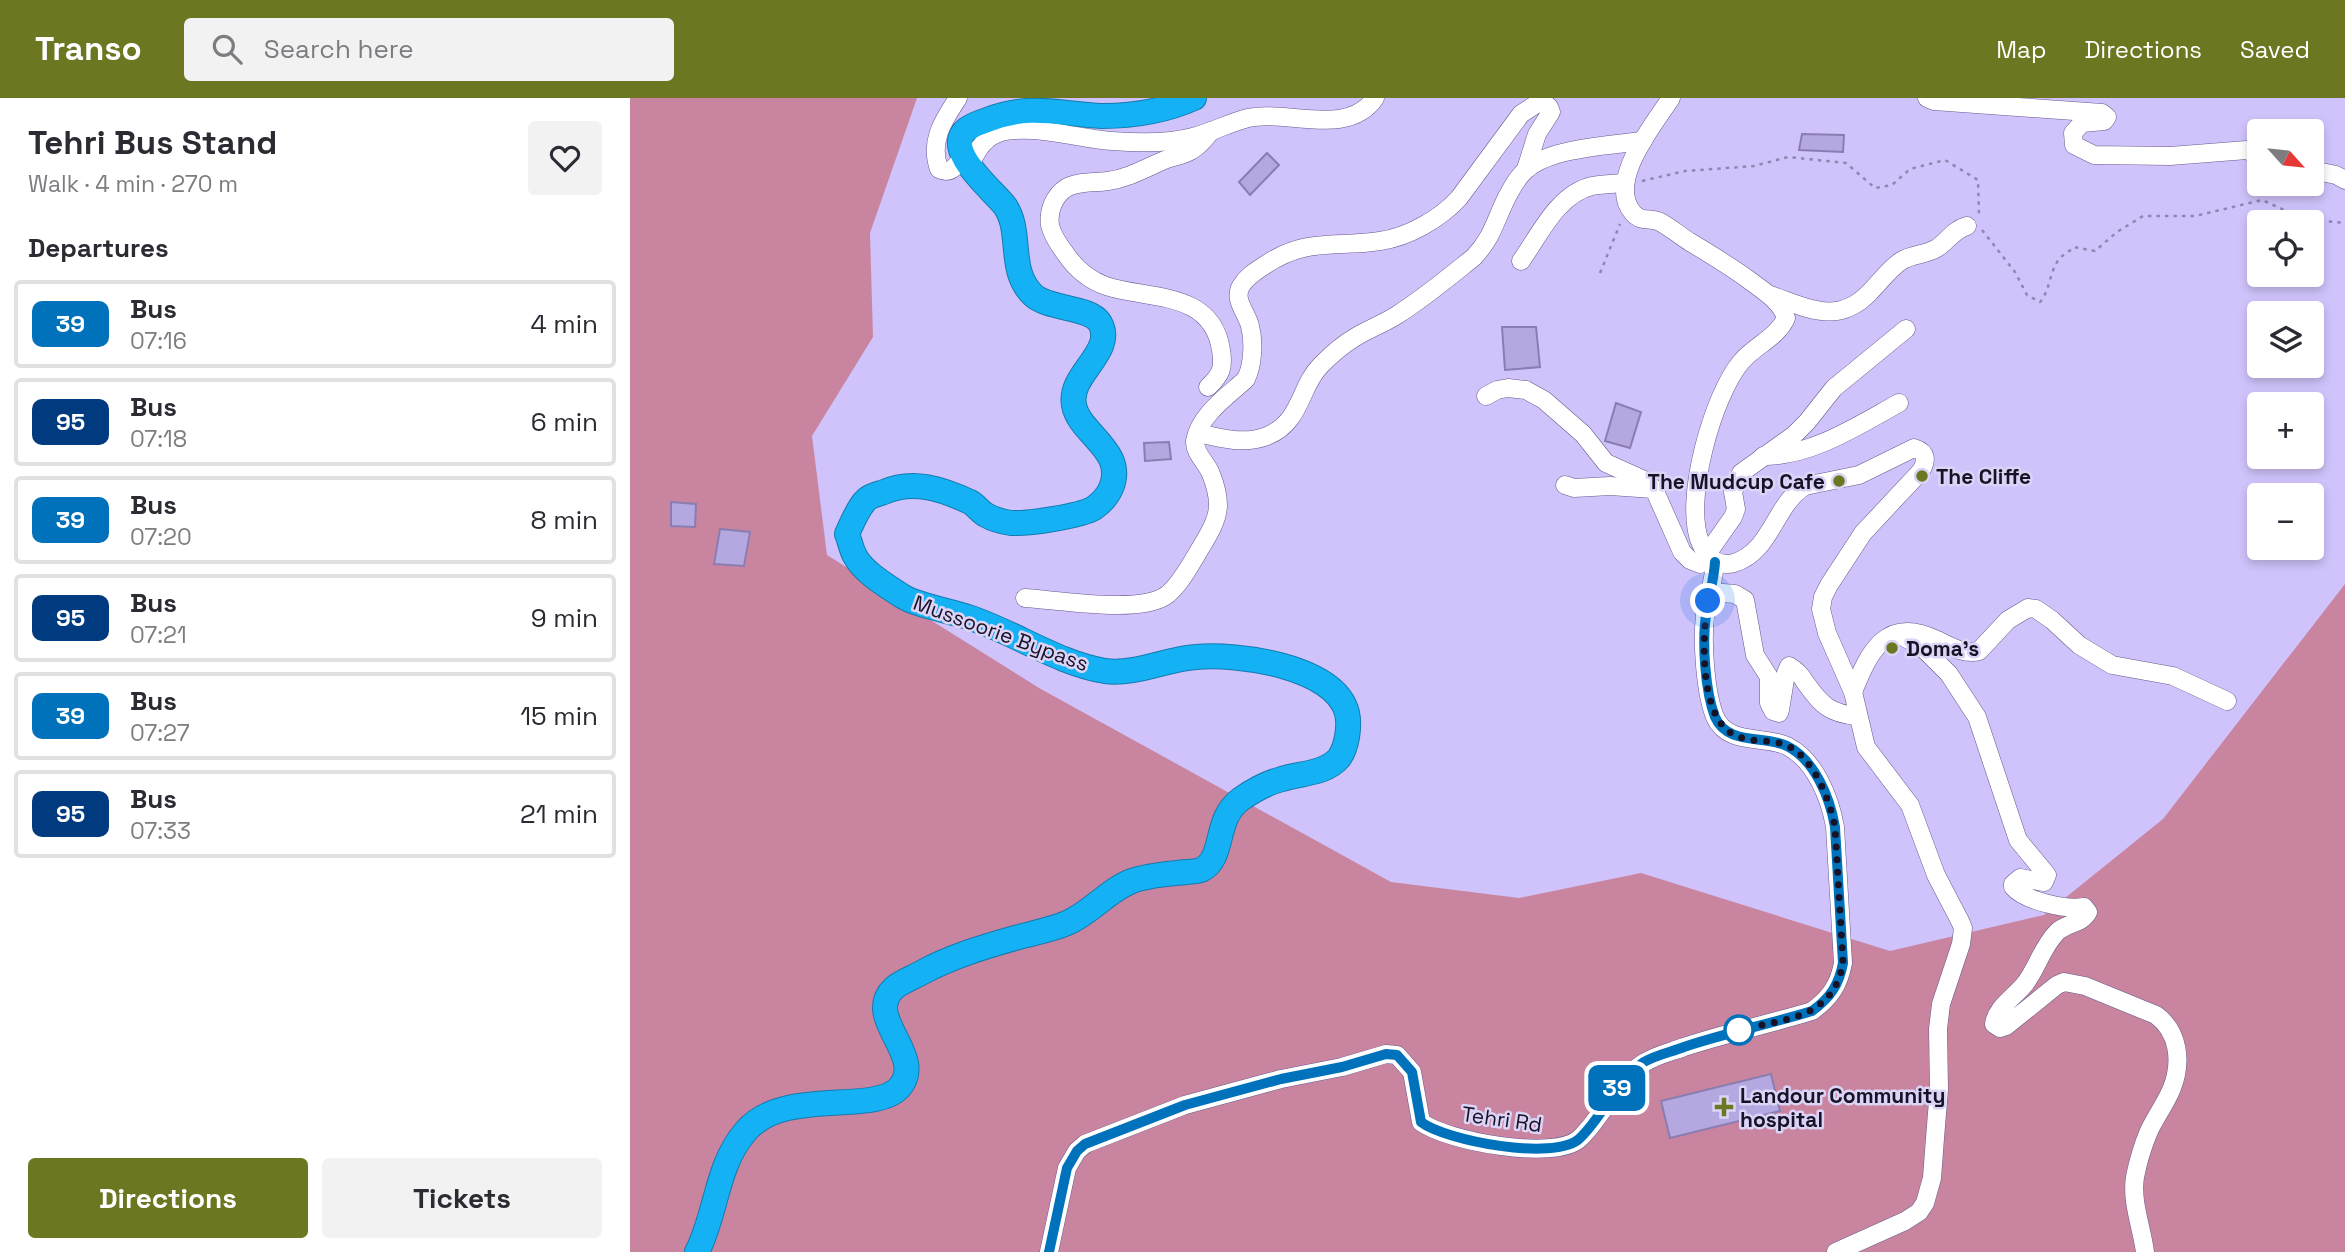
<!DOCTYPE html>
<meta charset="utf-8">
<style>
:root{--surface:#fff;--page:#f2f2f3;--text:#2b2b33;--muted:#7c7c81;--line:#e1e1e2;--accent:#6d7620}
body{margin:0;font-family:"Space Grotesk",sans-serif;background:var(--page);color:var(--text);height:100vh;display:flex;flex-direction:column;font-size:26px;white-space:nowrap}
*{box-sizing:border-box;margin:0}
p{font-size:23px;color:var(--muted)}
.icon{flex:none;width:38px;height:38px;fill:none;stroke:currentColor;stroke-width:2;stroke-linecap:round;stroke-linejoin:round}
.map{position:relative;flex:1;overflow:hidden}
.side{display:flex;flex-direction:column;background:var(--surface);width:630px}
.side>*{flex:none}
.badge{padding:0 14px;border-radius:10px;font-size:24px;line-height:46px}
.needle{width:46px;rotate:117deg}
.fabs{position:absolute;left:1617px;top:21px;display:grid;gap:14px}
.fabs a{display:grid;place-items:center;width:77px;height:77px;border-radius:7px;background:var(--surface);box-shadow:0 4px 10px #0003;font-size:35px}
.you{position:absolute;width:35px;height:35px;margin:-18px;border:5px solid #fff;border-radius:50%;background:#1a73e8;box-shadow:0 0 0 10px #1a73e833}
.map>.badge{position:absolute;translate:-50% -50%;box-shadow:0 0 0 4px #fff}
h2{padding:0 28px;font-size:26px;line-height:63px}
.round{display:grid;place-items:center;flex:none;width:74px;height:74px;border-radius:7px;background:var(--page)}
.head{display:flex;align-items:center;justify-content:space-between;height:119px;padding:0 28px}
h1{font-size:33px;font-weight:600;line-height:52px}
.primary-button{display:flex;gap:14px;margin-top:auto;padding:14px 28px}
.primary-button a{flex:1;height:80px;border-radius:7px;background:var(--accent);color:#fff;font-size:28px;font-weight:600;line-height:80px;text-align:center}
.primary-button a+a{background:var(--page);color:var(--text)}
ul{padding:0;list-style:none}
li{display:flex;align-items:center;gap:21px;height:88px;margin:0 14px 10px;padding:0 14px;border:4px solid var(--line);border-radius:7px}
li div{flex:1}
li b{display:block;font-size:26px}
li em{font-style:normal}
li .badge{min-width:77px;font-weight:700;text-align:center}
header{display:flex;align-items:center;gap:42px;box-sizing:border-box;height:98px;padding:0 35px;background:var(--accent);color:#fff}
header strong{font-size:33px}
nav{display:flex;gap:38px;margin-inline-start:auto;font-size:24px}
.search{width:490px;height:63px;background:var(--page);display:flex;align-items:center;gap:18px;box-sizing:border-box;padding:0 24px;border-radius:7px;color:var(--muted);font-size:26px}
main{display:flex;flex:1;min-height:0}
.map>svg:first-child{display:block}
.green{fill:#c9859f}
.building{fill:#b5a8e0;stroke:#8a7db1;stroke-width:2}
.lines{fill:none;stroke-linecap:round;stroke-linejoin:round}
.minor-casing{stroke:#66598b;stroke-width:19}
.highway-casing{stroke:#157aad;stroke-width:26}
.path{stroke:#9086b1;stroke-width:2.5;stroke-dasharray:3.5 5;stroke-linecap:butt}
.minor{stroke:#fff;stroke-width:18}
.highway{stroke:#14b2f5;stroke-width:24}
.line-casing{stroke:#fff;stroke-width:16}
.line{stroke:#0072bc;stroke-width:10}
.walk{stroke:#171226;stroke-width:7;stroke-dasharray:0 12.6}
.poi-dot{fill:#6d7620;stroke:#dbd4f6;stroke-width:2.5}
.stop-dot{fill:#fff;stroke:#0072bc;stroke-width:3.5}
.labels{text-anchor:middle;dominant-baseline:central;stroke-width:5;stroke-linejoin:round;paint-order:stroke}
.poi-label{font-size:21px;font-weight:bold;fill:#171226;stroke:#dbd4f6;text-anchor:start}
.street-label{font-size:21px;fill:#171226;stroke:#dbd4f6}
</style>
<header>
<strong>Transo</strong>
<div class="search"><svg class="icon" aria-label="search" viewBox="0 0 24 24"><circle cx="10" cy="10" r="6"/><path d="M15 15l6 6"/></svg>Search here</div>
<nav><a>Map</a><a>Directions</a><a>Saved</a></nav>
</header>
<main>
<section class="side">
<div class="head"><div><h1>Tehri Bus Stand</h1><p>Walk · 4 min · 270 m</p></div><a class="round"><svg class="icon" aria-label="heart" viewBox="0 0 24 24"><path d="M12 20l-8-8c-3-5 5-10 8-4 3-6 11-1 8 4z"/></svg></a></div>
<h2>Departures</h2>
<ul>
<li><span class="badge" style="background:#0072bc;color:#fff">39</span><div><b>Bus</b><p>07:16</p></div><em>4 min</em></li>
<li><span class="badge" style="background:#003b80;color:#fff">95</span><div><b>Bus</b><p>07:18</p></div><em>6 min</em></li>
<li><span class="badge" style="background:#0072bc;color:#fff">39</span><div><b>Bus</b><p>07:20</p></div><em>8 min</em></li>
<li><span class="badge" style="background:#003b80;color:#fff">95</span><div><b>Bus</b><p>07:21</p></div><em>9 min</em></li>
<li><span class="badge" style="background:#0072bc;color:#fff">39</span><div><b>Bus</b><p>07:27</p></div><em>15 min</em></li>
<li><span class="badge" style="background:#003b80;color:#fff">95</span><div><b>Bus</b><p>07:33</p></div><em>21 min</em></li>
</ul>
<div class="primary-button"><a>Directions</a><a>Tickets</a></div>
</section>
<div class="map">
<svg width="1715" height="1154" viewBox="0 0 1715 1154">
<rect width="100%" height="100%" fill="#d0c3fb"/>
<!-- green -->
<polygon class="green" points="0,0 287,0 240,135 243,239 182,338 197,457 409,590 761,784 889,800 1011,775 1260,853 1414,817 1533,721 1715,486 1715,1154 0,1154"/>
<!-- building -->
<g class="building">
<polygon points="1172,36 1214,37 1213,54 1169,52"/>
<polygon points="637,55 649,67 620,97 609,84"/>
<polygon points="872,229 906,229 910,269 875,272"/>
<polygon points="986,305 1011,314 1000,350 975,343"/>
<polygon points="539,344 541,361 515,363 514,345"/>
<polygon points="41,404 66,406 65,429 41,428"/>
<polygon points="90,431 120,434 114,468 84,466"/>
<polygon points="1141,976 1150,1013 1040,1040 1031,1003"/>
</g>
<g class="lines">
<defs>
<g id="minor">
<path d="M328 0C313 23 299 43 309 71 321 77 326 68 333 58"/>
<path d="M1041 0C1024 26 976 84 1003 115 1011 124 1019 120 1028 123 1039 128 1050 138 1060 144 1080 156 1100 168 1119 182 1132 192 1151 203 1156 220 1147 240 1125 247 1111 264 1083 297 1052 405 1071 446 1077 460 1089 469 1104 465 1142 453 1144 407 1175 388L1229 377 1284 350C1297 354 1297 362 1291 373L1233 435 1199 487 1193 499 1191 511 1197 535 1223 594 1236 649 1280 707 1306 777 1330 823 1333 830 1331 846 1311 906 1308 931 1309 991 1305 1040 1302 1080 1295 1105 1289 1114 1275 1123 1206 1154"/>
<polyline points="1297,0 1304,3 1472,15 1477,19 1474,23 1452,25 1443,35 1444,47 1464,57 1540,58 1617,52 1629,58"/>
<path d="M339 69C345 56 352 42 366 36 395 24 450 41 482 43 508 45 538 46 563 39 582 34 599 25 618 20 656 11 718 40 745 0"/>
<polyline points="1682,72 1706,77 1715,82"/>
<path d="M891 163C910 136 928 96 962 88 973 86 984 86 995 85"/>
<path d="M1140 197C1178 210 1208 228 1240 194 1250 184 1259 171 1271 163 1282 156 1296 157 1307 150 1318 143 1323 132 1337 128"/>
<path d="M578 289C591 277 594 270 591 252 582 192 519 202 476 188 459 182 445 170 435 155 429 147 422 137 420 127 418 113 424 98 436 90 448 83 464 85 478 83 500 80 517 69 537 61 546 58 555 57 562 52 570 47 575 41 581 33"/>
<polyline points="856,298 867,292 878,290 896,292 914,302 953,336 976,365 1016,383 1024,391 1052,454 1060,462 1070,466 1103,419 1106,411 1103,394 1111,375 1164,337 1177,324 1204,290 1276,231"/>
<path d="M568 335C589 340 615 347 637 338 672 324 669 289 691 267 700 258 712 247 724 240 738 231 753 226 767 217 794 200 819 179 844 159 864 137 865 122 878 97 883 88 888 78 897 71 920 50 982 47 1013 43"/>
<path d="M1133 358C1182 358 1227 328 1269 305"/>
<polyline points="935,387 944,390 980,388 1024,391"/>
<path d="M1081 494 1105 496 1115 502 1125 557 1139 579V605L1143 613 1149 615 1150 612 1156 575 1159 568C1166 572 1171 577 1175 584 1191 607 1200 616 1228 618"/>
<path d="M395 500C428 502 514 517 538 496 550 486 559 469 567 456 575 442 588 424 588 407 588 397 585 386 581 376 577 365 564 355 565 343 569 317 599 297 616 281 623 267 624 243 620 228 617 215 603 202 611 188 617 178 626 173 635 167 677 139 705 150 750 143 778 139 810 121 829 100L891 16 908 5H914L919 9 921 14 907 36 896 71"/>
<path d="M1268 536 1292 549 1319 576 1347 619 1388 742 1417 777 1414 784 1390 780 1383 786V789C1395 803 1436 812 1454 809L1458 814C1452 826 1436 825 1427 834 1412 849 1407 871 1394 887 1384 899 1366 910 1364 926L1370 930 1376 928 1427 887 1434 884 1455 888 1526 917C1549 934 1552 964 1542 990 1536 1005 1526 1018 1519 1033 1513 1047 1508 1064 1505 1079 1501 1104 1512 1130 1515 1154"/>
<path d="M1223 594C1239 554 1256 517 1307 542 1320 548 1334 557 1349 553L1378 522 1398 510 1406 511 1422 522 1449 547 1482 567 1543 578 1597 603"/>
<path d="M419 1154 437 1070 447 1053 455 1046 555 1007 651 981 712 969 756 956 767 957 782 974 791 1024C816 1043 924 1063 949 1041 974 1018 985 983 1014 965 1026 957 1041 954 1054 949 1096 935 1140 926 1182 913 1200 900 1209 887 1213 865L1205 729C1200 700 1185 662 1157 648 1134 637 1098 648 1085 619 1075 594 1072 544 1075 517 1078 499 1084 483 1085 464"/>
</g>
<path id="highway" d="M67 1154C87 1115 86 1067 116 1033 153 989 244 1017 269 990 298 958 232 920 264 890 271 884 282 880 291 875 320 859 353 849 385 840 402 835 421 832 437 825 461 815 478 792 502 783 518 777 539 776 556 774 557 774 570 773 571 772 596 760 583 721 611 701 624 692 636 685 652 681 671 675 695 676 709 660 717 649 720 628 717 615 705 568 607 555 566 559 536 561 506 577 475 573 427 565 384 534 338 519 320 513 286 507 272 498 257 488 233 474 225 458 221 451 220 443 217 436 222 425 227 412 235 403 239 398 248 396 254 394 283 381 312 391 340 404 346 407 350 414 356 417 363 421 374 424 381 425 398 426 451 418 464 410 471 405 478 397 481 390 497 353 449 336 444 307 438 276 486 254 470 225 460 208 419 212 403 197 377 172 393 134 375 108 363 92 311 51 337 31 343 27 351 24 357 22 400 5 428 16 472 18 504 18 535 13 564 0"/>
</defs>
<!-- minor casing -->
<use href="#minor" class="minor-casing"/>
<!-- highway casing -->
<use href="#highway" class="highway-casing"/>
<!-- path -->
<g class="path">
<polyline points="1012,83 1055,73 1124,68 1158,59 1216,65 1245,90 1262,87 1280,71 1315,62 1348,82 1349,116"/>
<path d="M1352 132 1385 174 1397 197 1410 204C1421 191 1419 173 1430 160 1434 156 1440 153 1444 149L1465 153 1487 134 1513 118H1565L1632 102 1674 121 1715 125"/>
<polyline points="970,175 990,126"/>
</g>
<!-- minor -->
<use href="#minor" class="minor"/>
<!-- highway -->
<use href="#highway" class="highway"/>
</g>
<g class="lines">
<defs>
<path id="line" d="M419 1154 437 1070 447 1053 455 1046 555 1007 651 981 712 969 756 956 767 957 782 974 791 1024C816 1043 924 1063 949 1041 974 1018 985 983 1014 964 1026 957 1041 954 1054 949 1096 935 1140 926 1182 913 1200 900 1209 887 1213 865L1205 729C1200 700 1185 662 1157 648 1134 637 1098 648 1085 619 1075 593 1072 544 1076 517 1078 499 1084 483 1085 464"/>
</defs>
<!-- line casing -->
<use href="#line" class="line-casing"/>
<!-- line -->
<use href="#line" class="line"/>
<!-- walk -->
<path class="walk" d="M1078 503C1072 536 1069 615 1101 635 1116 645 1136 641 1153 646 1182 655 1200 702 1205 729L1213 865C1203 921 1155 921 1109 932"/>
</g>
<!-- markers -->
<g class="poi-dot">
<circle cx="1292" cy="378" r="7"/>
<circle cx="1209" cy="383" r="7"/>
<circle cx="1262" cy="550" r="7"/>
<path d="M1090.5 998.5h7v7h7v7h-7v7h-7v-7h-7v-7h7z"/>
</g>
<circle class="stop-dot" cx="1109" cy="932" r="14"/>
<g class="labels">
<!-- poi labels -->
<g class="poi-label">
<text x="1306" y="378">The Cliffe</text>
<text x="1195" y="383" text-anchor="end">The Mudcup Cafe</text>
<text x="1276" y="550">Doma's</text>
<text x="1110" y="997">Landour Community<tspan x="1110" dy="24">hospital</tspan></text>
</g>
<!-- street labels -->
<g class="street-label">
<text transform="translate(371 535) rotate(20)">Mussoorie Bypass</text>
<text transform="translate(872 1021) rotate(8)">Tehri Rd</text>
</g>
</g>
</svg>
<div class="fabs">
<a><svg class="needle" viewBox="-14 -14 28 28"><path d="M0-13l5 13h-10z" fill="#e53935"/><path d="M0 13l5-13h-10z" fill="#7c7c81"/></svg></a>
<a><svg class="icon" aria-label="locate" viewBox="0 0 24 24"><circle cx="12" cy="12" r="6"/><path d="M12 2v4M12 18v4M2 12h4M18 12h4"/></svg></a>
<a><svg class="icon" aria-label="layers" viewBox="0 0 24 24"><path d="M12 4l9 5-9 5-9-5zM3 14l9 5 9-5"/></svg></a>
<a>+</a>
<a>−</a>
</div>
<div class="you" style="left:1078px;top:503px"></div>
<b class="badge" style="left:987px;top:990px;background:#0072bc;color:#fff">39</b>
</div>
</main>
